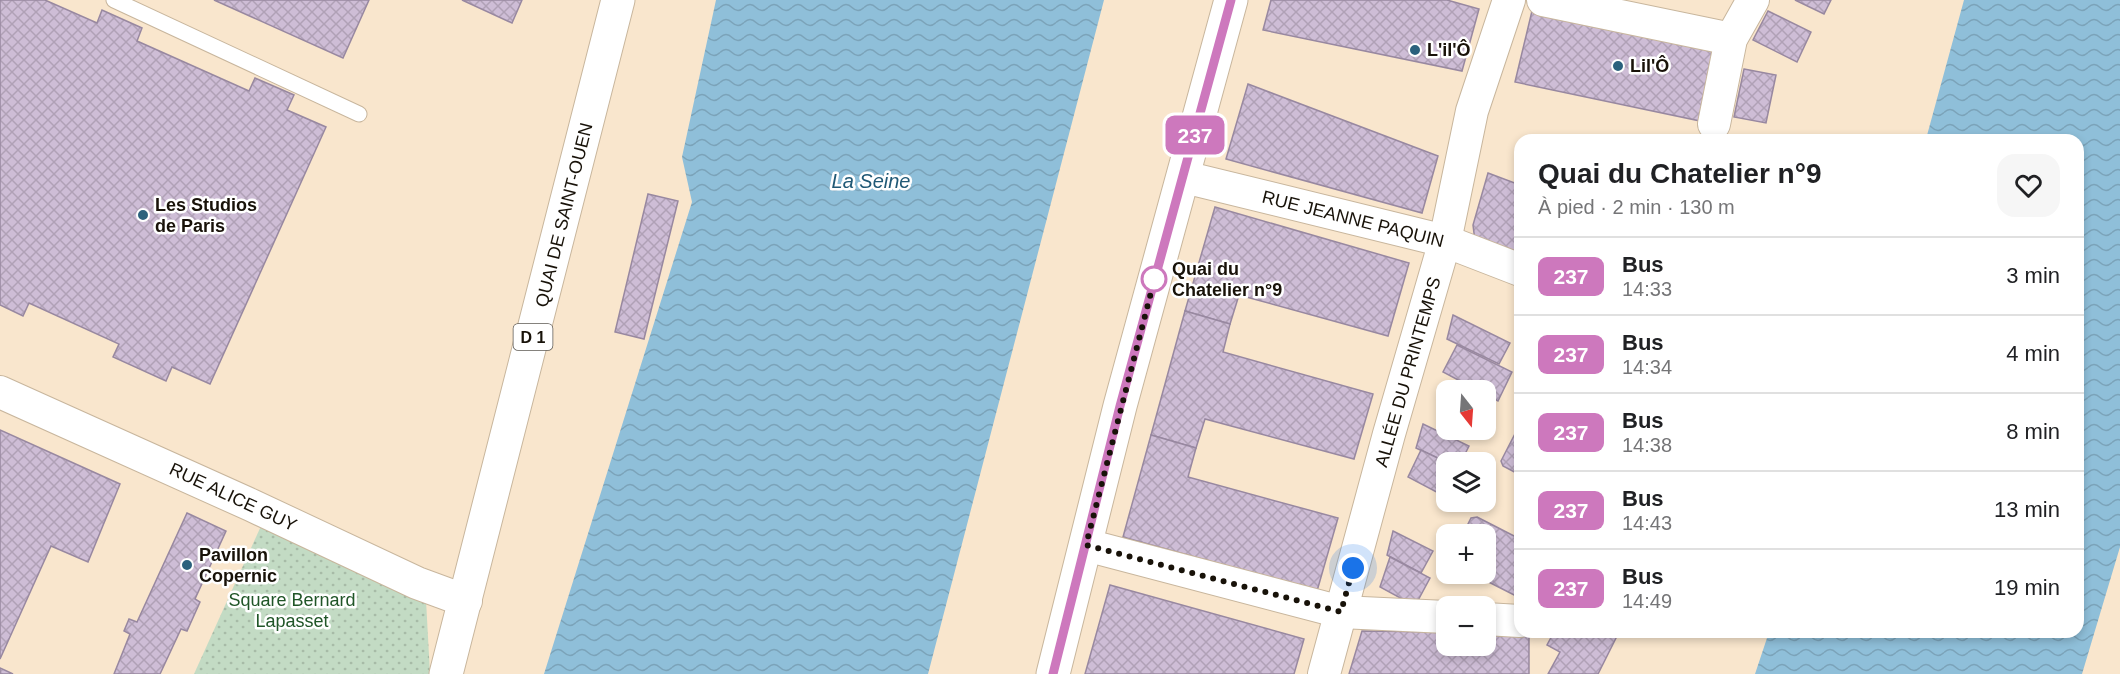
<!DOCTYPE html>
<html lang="fr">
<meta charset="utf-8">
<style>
:root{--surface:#fff;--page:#f6f6f6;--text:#202124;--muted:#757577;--line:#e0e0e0}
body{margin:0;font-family:Arial,sans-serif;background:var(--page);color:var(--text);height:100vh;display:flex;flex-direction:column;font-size:22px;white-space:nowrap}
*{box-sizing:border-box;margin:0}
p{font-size:20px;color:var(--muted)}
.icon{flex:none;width:33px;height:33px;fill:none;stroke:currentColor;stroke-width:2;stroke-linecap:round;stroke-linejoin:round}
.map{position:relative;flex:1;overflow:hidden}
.side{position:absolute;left:1514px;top:134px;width:570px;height:504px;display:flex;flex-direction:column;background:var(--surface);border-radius:18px;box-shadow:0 3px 9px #0003}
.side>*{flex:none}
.badge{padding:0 12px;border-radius:9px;font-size:21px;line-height:39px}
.needle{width:39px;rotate:163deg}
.tools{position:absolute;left:1436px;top:380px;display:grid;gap:12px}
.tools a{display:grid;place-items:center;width:60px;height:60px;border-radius:12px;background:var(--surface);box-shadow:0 3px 9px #0003;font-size:30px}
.you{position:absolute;width:30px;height:30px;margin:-15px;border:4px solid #fff;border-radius:50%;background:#1a73e8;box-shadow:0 0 0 9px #1a73e833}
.map>.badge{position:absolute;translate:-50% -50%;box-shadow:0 0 0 3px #fff}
.round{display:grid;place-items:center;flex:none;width:63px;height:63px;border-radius:18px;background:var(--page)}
.summary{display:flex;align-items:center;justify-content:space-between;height:102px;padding:0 24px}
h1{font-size:28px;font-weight:700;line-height:45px}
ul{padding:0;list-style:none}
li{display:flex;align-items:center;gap:18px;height:78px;padding:0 24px;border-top:2px solid var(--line)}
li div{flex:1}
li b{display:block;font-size:22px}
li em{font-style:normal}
li .badge{min-width:66px;font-weight:700;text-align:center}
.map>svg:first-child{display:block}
.park{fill:url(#park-dots)}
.water{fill:url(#water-waves)}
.building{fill:url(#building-cross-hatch);stroke:#9888a0;stroke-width:1.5}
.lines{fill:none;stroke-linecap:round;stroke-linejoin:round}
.lane-casing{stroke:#c8b69d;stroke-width:17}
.street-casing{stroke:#c8b69d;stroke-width:34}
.secondary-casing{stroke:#c8b69d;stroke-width:35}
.primary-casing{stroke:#c8b69d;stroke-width:35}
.lane{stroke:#fff;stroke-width:15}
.street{stroke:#fff;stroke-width:32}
.secondary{stroke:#fff;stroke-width:33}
.primary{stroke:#fff;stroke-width:33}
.line-casing{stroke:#fff;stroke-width:14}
.line{stroke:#cd78bd;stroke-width:9}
.walk{stroke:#181209;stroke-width:6;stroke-dasharray:0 10.8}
.poi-dot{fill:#2b617d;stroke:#fff;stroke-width:2}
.stop-dot{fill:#fff;stroke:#cd78bd;stroke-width:3}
.labels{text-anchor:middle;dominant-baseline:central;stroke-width:5;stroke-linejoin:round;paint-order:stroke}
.shield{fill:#fff;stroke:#5d5953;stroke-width:1.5}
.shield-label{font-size:16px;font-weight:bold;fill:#181209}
.poi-label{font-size:18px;font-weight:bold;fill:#181209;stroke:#fff;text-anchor:start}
.street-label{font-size:18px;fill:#181209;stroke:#fff}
.stop-label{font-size:18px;font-weight:bold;fill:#181209;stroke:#fff;text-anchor:start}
.park-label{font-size:18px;fill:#205527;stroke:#fff}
.water-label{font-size:20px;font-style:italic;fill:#205976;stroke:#fff}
</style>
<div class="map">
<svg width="2120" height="674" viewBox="0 0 2120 674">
<defs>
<pattern id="park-dots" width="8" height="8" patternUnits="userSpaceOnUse" patternTransform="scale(1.5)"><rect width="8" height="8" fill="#c3dbc4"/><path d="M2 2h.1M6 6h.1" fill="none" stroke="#a7bba7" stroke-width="1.8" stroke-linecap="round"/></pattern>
<pattern id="water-waves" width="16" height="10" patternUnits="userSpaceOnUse" patternTransform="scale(1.5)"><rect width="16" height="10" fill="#8fbfd9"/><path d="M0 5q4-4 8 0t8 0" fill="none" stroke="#7ba3b9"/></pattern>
<pattern id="building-cross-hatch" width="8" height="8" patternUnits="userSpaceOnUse" patternTransform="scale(1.5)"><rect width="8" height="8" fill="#cebdd6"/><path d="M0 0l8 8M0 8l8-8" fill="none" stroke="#b0a1b6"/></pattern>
</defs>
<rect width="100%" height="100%" fill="#f9e6cd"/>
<!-- park -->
<polygon class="park" points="261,526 426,600 430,674 194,674"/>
<!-- water -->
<g class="water">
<polygon points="716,0 1104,0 928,674 544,674 692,202 682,157"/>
<polygon points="1964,0 2120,0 2120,547 2082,674 1755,674 1769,632 2078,632 2078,140 1926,139"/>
</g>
<!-- building -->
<g class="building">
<polygon points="0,0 45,0 97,23 102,10 142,28 137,41 249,91 255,78 294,95 287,110 326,127 210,384 172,367 166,381 113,357 119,344 29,303 23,316 0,305"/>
<polygon points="214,0 369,0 343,58"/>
<polygon points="462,0 522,0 512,23"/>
<polygon points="1271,0 1447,0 1479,9 1462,71 1263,30"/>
<polygon points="1795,0 1831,0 1824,14"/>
<polygon points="1532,11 1720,51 1705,122 1515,82"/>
<polygon points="1768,11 1811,32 1797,62 1753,40"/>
<polygon points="1744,69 1776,75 1766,123 1734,117"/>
<polygon points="1248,84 1438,156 1422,213 1226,159"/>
<polygon points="1488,173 1520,185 1520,263 1475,241 1473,225"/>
<polygon points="648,194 678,201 644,339 615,332"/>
<polygon points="1215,207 1409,263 1388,336 1239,295 1230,324 1185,311"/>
<polygon points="1185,311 1230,324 1223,352 1373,394 1354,459 1205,419 1196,448 1151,435"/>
<polygon points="1453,315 1510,343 1499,364 1447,339"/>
<polygon points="1457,345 1512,372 1498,401 1485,394 1485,390 1477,390 1443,372"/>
<polygon points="1423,424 1469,446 1461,462 1446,462 1416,448"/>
<polygon points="1520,424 1520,475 1503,466 1501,461"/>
<polygon points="0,430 120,484 88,562 51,546 0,659"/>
<polygon points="1151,435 1196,448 1188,477 1338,518 1317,591 1123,537"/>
<polygon points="1421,450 1446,462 1446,497 1408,477"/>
<polygon points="187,513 226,531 195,599 200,602 187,631 181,629 160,674 114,674 130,634 124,631 129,619 137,622"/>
<polygon points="1477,517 1520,539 1520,598 1471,573 1485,573 1485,534 1463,534 1471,518"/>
<polygon points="1393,531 1433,551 1421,573 1387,555"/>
<polygon points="1390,557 1430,578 1415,606 1380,587"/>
<polygon points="1110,585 1304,639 1294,674 1085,674"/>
<polygon points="1362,631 1446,632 1446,645 1485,645 1485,633 1529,634 1529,674 1349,674"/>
<polygon points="1554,632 1614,632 1618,634 1598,674 1548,674 1560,652 1547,645"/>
<polygon points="0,668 13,674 0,674"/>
</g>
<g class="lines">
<defs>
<polyline id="lane" points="114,0 359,114"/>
<g id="street">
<polyline points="1543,0 1731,39"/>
<polyline points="1714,124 1731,39 1753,0"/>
<polyline points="1184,177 1445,241 1520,270"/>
<polyline points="0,392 251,505 417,583 466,601"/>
<polyline points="1086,545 1341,612 1446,617"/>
<polyline points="1485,619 1520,621"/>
<polyline points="1324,674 1389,434 1445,241 1472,111 1509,0"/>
</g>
<polyline id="secondary" points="1053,674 1120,406 1231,0"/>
<polyline id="primary" points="446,674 618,0"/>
</defs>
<!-- lane casing -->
<use href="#lane" class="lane-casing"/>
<!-- street casing -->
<use href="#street" class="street-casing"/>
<!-- secondary casing -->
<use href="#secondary" class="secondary-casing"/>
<!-- primary casing -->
<use href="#primary" class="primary-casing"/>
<!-- lane -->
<use href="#lane" class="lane"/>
<!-- street -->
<use href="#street" class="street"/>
<!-- secondary -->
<use href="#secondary" class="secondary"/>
<!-- primary -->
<use href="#primary" class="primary"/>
</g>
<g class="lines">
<defs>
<polyline id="line" points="1053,674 1120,406 1231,0"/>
</defs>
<!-- line casing -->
<use href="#line" class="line-casing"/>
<!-- line -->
<use href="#line" class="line"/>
<!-- walk -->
<polyline class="walk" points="1154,279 1155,277 1086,545 1341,612 1353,568"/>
</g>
<!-- markers -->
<g class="poi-dot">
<circle cx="1415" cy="50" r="6"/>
<circle cx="1618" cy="66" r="6"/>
<circle cx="143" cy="215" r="6"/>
<circle cx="187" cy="565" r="6"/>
</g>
<circle class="stop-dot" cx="1154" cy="279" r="12"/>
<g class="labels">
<!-- shield labels -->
<rect class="shield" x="513.5" y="324" width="39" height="26" rx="4.5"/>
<g class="shield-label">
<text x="533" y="337">D 1</text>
</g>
<!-- poi labels -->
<g class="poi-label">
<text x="1427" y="50">L'il'Ô</text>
<text x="1630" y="66">Lil'Ô</text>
<text x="155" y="205">Les Studios<tspan x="155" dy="21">de Paris</tspan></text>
<text x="199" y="555">Pavillon<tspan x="199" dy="21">Copernic</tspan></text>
</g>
<!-- street labels -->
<g class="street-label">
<text transform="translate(564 215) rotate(-76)">QUAI DE SAINT-OUEN</text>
<text transform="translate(1353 219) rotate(14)">RUE JEANNE PAQUIN</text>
<text transform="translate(1408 372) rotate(-74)">ALLÉE DU PRINTEMPS</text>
<text transform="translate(233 497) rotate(25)">RUE ALICE GUY</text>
</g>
<!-- stop labels -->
<g class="stop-label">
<text x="1172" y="269">Quai du<tspan x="1172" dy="21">Chatelier n°9</tspan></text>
</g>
<!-- park labels -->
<g class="park-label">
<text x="292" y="600">Square Bernard<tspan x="292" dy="21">Lapasset</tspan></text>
</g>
<!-- water labels -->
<g class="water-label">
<text x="871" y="181">La Seine</text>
</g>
</g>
</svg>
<div class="tools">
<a><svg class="needle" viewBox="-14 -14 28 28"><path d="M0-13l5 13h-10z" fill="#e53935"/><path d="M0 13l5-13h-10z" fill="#757577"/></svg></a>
<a><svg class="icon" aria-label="layers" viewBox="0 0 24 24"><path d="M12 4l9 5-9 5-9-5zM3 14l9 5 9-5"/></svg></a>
<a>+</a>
<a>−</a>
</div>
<div class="you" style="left:1353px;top:568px"></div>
<b class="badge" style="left:1195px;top:135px;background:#cd78bd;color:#fff">237</b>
<section class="side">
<div class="summary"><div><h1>Quai du Chatelier n°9</h1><p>À pied · 2 min · 130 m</p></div><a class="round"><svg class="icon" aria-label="heart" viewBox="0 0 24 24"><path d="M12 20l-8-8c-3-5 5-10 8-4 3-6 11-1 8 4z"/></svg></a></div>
<ul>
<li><span class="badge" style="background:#cd78bd;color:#fff">237</span><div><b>Bus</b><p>14:33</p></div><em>3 min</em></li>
<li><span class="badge" style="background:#cd78bd;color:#fff">237</span><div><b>Bus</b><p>14:34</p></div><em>4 min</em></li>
<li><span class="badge" style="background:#cd78bd;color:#fff">237</span><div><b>Bus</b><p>14:38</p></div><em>8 min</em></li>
<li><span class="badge" style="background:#cd78bd;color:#fff">237</span><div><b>Bus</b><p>14:43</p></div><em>13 min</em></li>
<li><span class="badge" style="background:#cd78bd;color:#fff">237</span><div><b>Bus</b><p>14:49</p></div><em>19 min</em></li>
</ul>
</section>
</div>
